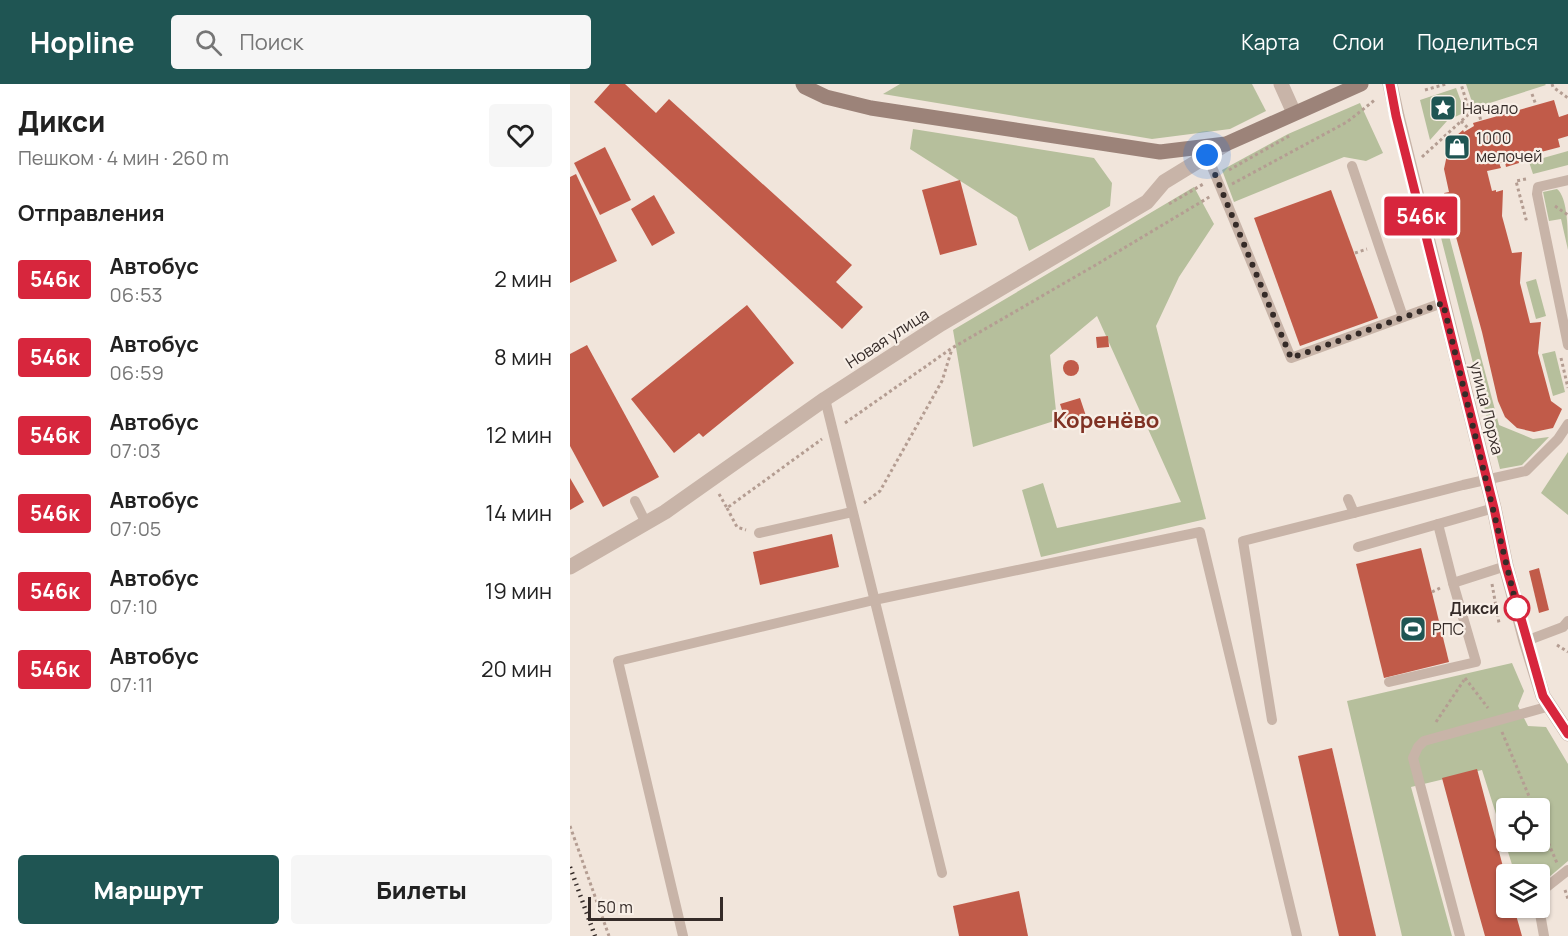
<!DOCTYPE html>
<html lang="ru">
<meta charset="utf-8">
<style>
:root{--surface:#fff;--page:#f6f6f6;--text:#222;--muted:#767676;--accent:#1f5553}
body{margin:0;font-family:Manrope,sans-serif;background:var(--page);color:var(--text);height:100vh;display:flex;flex-direction:column;font-size:22px;white-space:nowrap}
*{box-sizing:border-box;margin:0}
p{font-size:20px;color:var(--muted)}
.icon{flex:none;width:33px;height:33px;fill:none;stroke:currentColor;stroke-width:2;stroke-linecap:round;stroke-linejoin:round}
.map{position:relative;flex:1;overflow:hidden}
.drawer{display:flex;flex-direction:column;background:var(--surface);width:570px}
.drawer>*{flex:none}
.badge{padding:0 12px;border-radius:4px;font-size:21px;line-height:39px}
.tools{position:absolute;left:926px;top:714px;display:grid;gap:12px}
.tools a{display:grid;place-items:center;width:54px;height:54px;border-radius:6px;background:var(--surface);box-shadow:0 2px 4px #0004;font-size:30px}
.scale{position:absolute;left:18px;bottom:15px;width:135px;box-sizing:border-box;padding-left:6px;border:3px solid #352b28;border-top:0;font-size:16px;line-height:21px;white-space:nowrap;color:#352b28;-webkit-text-stroke:4px #f8efe7;paint-order:stroke}
.you{position:absolute;width:30px;height:30px;margin:-15px;border:4px solid #fff;border-radius:50%;background:#1a73e8;box-shadow:0 0 0 9px #1a73e833}
.map>.badge{position:absolute;translate:-50% -50%;box-shadow:0 0 0 3px #fff}
h2{padding:0 18px;font-size:22px;line-height:54px}
.round{display:grid;place-items:center;flex:none;width:63px;height:63px;border-radius:6px;background:var(--page)}
.headline{display:flex;align-items:center;justify-content:space-between;height:102px;padding:0 18px}
h1{font-size:28px;font-weight:800;line-height:45px}
.cta{display:flex;gap:12px;margin-top:auto;padding:12px 18px}
.cta a{flex:1;height:69px;border-radius:6px;background:var(--accent);color:#fff;font-size:24px;font-weight:800;line-height:69px;text-align:center}
.cta a+a{background:var(--page);color:var(--text)}
ul{padding:0;list-style:none}
li{display:flex;align-items:center;gap:18px;height:78px;padding:0 18px}
li div{flex:1}
li b{display:block;font-size:22px}
li em{font-style:normal}
li .badge{min-width:66px;font-weight:700;text-align:center}
header{display:flex;align-items:center;gap:36px;box-sizing:border-box;height:84px;padding:0 30px;background:var(--accent);color:#fff}
header strong{font-size:28px}
nav{display:flex;gap:33px;margin-inline-start:auto;font-size:21px}
.search{width:420px;height:54px;background:var(--page);display:flex;align-items:center;gap:15px;box-sizing:border-box;padding:0 21px;border-radius:6px;color:var(--muted);font-size:22px}
main{display:flex;flex:1;min-height:0}
.map>svg:first-child{display:block}
.green{fill:#b6bf9c;fill-rule:evenodd}
.building{fill:#c15b49}
.lines{fill:none;stroke-linecap:round;stroke-linejoin:round}
.path{stroke:#b49d92;stroke-width:3;stroke-dasharray:3 3;stroke-linecap:butt}
.service{stroke:#c8b4a8;stroke-width:10}
.minor{stroke:#c8b4a8;stroke-width:15}
.secondary{stroke:#9c8379;stroke-width:15}
.rail{stroke:#352b28;stroke-width:4.5;stroke-dasharray:1.5 4.5;stroke-linecap:butt}
.line-casing{stroke:#fff;stroke-width:14}
.line{stroke:#d7263d;stroke-width:9}
.walk{stroke:#352b28;stroke-width:6;stroke-dasharray:0 10.8}
.stop-dot{fill:#fff;stroke:#d7263d;stroke-width:3}
.labels{text-anchor:middle;dominant-baseline:central;stroke-width:4.5;stroke-linejoin:round;paint-order:stroke}
.poi-label{font-size:16px;fill:#352b28;stroke:#f8efe7;text-anchor:start}
.street-label{font-size:16px;fill:#352b28;stroke:#f8efe7}
.stop-label{font-size:16px;font-weight:bold;fill:#352b28;stroke:#f8efe7;text-anchor:end}
.district-label{font-size:22px;font-weight:bold;fill:#803224;stroke:#f8efe7}
</style>
<header>
<strong>Hopline</strong>
<div class="search"><svg class="icon" aria-label="search" viewBox="0 0 24 24"><circle cx="10" cy="10" r="6"/><path d="M15 15l6 6"/></svg>Поиск</div>
<nav><a>Карта</a><a>Слои</a><a>Поделиться</a></nav>
</header>
<main>
<section class="drawer">
<div class="headline"><div><h1>Дикси</h1><p>Пешком · 4 мин · 260 m</p></div><a class="round"><svg class="icon" aria-label="heart" viewBox="0 0 24 24"><path d="M12 20l-8-8c-3-5 5-10 8-4 3-6 11-1 8 4z"/></svg></a></div>
<h2>Отправления</h2>
<ul>
<li><span class="badge" style="background:#d7263d;color:#fff">546к</span><div><b>Автобус</b><p>06:53</p></div><em>2 мин</em></li>
<li><span class="badge" style="background:#d7263d;color:#fff">546к</span><div><b>Автобус</b><p>06:59</p></div><em>8 мин</em></li>
<li><span class="badge" style="background:#d7263d;color:#fff">546к</span><div><b>Автобус</b><p>07:03</p></div><em>12 мин</em></li>
<li><span class="badge" style="background:#d7263d;color:#fff">546к</span><div><b>Автобус</b><p>07:05</p></div><em>14 мин</em></li>
<li><span class="badge" style="background:#d7263d;color:#fff">546к</span><div><b>Автобус</b><p>07:10</p></div><em>19 мин</em></li>
<li><span class="badge" style="background:#d7263d;color:#fff">546к</span><div><b>Автобус</b><p>07:11</p></div><em>20 мин</em></li>
</ul>
<div class="cta"><a>Маршрут</a><a>Билеты</a></div>
</section>
<div class="map">
<svg width="998" height="852" viewBox="0 0 998 852">
<rect width="100%" height="100%" fill="#f1e5db"/>
<!-- green -->
<g class="green">
<polygon points="330,0 682,0 696,27 660,45 582,55 313,10"/>
<polygon points="896,0 975,0 976,1 904,24"/>
<polygon points="886,4 895,28 877,37 860,56 850,16"/>
<polygon points="790,19 813,69 796,77 774,73 664,118 652,86 718,50"/>
<polygon points="343,45 524,74 542,99 540,122 459,167 447,133 340,65"/>
<polygon points="998,67 998,81 963,90 959,78"/>
<polygon points="624,103 644,140 609,193 586,242 636,435 471,473 452,406 473,399 487,444 611,418 527,232 480,271 487,336 403,363 383,246"/>
<path d="M987 105C998 113 998 149 998 166L991 135 979 137 973 108Z"/>
<polygon points="873,129 929,341 963,355 979,353 952,381 930,385 865,130"/>
<polygon points="966,195 976,232 966,235 956,198"/>
<polygon points="985,267 995,308 983,312 972,270"/>
<polygon points="998,368 998,431 971,409"/>
<path d="M942 579 954 607 948 622 958 642 976 643 998 680V777L978 794 969 793V790H945L912 686 841 703 882 852H832L777 617ZM936 724H969V758H936Z"/>
</g>
<!-- building -->
<g class="building">
<polygon points="40,0 55,0 86,29 99,15 282,181 266,198 293,223 272,245 24,18"/>
<polygon points="984,16 989,33 998,30 998,52 988,55 990,63 948,74 949,79 936,83 935,78 929,79 931,84 917,87 922,107 926,106 926,108 933,106 932,132 942,169 952,168 950,199 960,239 971,238 968,269 981,317 992,325 983,344 964,348 947,344 935,333 928,317 912,248 874,109 879,108 874,85 878,66 889,53 887,51 893,46 894,48 904,42 903,39"/>
<polygon points="35,63 61,116 30,131 4,79"/>
<polygon points="6,90 47,177 0,199 0,93"/>
<polygon points="390,96 407,161 370,171 352,106"/>
<polygon points="761,106 808,234 730,262 684,134"/>
<polygon points="84,111 105,149 82,162 61,125"/>
<polygon points="177,221 224,279 133,353 129,349 104,369 61,315"/>
<polygon points="538,252 539,263 527,264 526,253"/>
<polygon points="17,261 89,393 33,423 0,362 0,270"/>
<circle cx="501" cy="284" r="8"/>
<polygon points="510,314 517,335 497,341 490,320"/>
<polygon points="0,394 14,418 0,426"/>
<polygon points="262,450 269,483 190,501 183,468"/>
<polygon points="851,464 879,578 814,594 786,480"/>
<polygon points="969,484 979,526 969,529 959,487"/>
<polygon points="762,664 806,852 769,852 728,672"/>
<polygon points="907,685 936,794 936,824 944,824 952,852 915,852 901,802 872,694"/>
<polygon points="449,807 458,852 389,852 383,822"/>
</g>
<g class="lines">
<!-- path -->
<g class="path">
<polyline points="982,0 983,3 998,14"/>
<polyline points="855,6 876,0"/>
<polyline points="962,10 966,21"/>
<polyline points="908,27 911,37"/>
<polyline points="891,37 898,44"/>
<polyline points="852,73 900,29 891,0"/>
<polyline points="659,86 721,51"/>
<polyline points="956,95 946,97 957,139"/>
<polyline points="662,100 777,38 806,15"/>
<polyline points="599,120 635,99"/>
<polyline points="985,122 998,131"/>
<polyline points="785,169 797,165"/>
<polyline points="991,274 998,304"/>
<polyline points="275,339 382,264 524,182 641,112"/>
<polyline points="149,410 157,424 252,355"/>
<polyline points="294,419 310,407 372,297 382,265"/>
<polyline points="157,424 167,443 176,446"/>
<polyline points="922,500 929,539"/>
<polyline points="862,508 870,504"/>
<polyline points="987,561 998,568"/>
<polyline points="895,594 918,624"/>
<polyline points="866,638 894,596"/>
<polyline points="932,648 964,724"/>
<polyline points="969,737 987,779"/>
<polyline points="0,742 39,852"/>
<polyline points="995,806 998,815"/>
</g>
<!-- service -->
<g class="service">
<polyline points="637,71 721,274 872,219"/>
<polyline points="782,82 833,233"/>
<polyline points="998,96 968,103 967,110 998,261"/>
<polyline points="255,315 372,789"/>
<polyline points="778,415 784,429 893,401 956,387 988,355 998,340"/>
<polyline points="65,417 76,439"/>
<polyline points="189,449 282,428"/>
<polyline points="788,463 924,424"/>
<polyline points="883,499 936,482"/>
<polyline points="956,557 993,543 998,537"/>
<polyline points="819,598 906,578 883,499 868,440"/>
<polyline points="702,636 673,457 784,429"/>
<polyline points="969,809 998,786"/>
<polyline points="969,824 974,852"/>
<polyline points="113,852 48,577 304,516 630,448 727,852"/>
<polyline points="890,852 843,674 848,663 854,657 980,622"/>
</g>
<!-- minor -->
<g class="minor">
<polyline points="711,0 724,29"/>
<polyline points="820,0 827,32 924,424 936,482 956,557 973,612 998,650"/>
<polyline points="0,483 95,428 255,315 371,240 577,118 594,98 656,60"/>
</g>
<!-- secondary -->
<polyline class="secondary" points="233,0 235,3 256,13 301,24 590,68 656,60 791,0"/>
<!-- rail -->
<polyline class="rail" points="0,783 25,852"/>
</g>
<g class="lines">
<defs>
<polyline id="line" points="820,0 826,32 924,424 936,482 973,612 998,650"/>
</defs>
<!-- line casing -->
<use href="#line" class="line-casing"/>
<!-- line -->
<use href="#line" class="line"/>
<!-- walk -->
<polyline class="walk" points="637,71 721,274 873,219 947,524"/>
</g>
<!-- icons -->
<defs>
<symbol id="sight-square" viewBox="-11 -11 22 22"><rect x="-9" y="-9" width="18" height="18" rx="4" fill="#1f5553" stroke="#f8efe7"/><path d="M0-6L1.8-2.2L6-1.7L2.9 1.2L3.7 5.4L0 3.3L-3.7 5.4L-2.9 1.2L-6-1.7L-1.8-2.2Z" fill="#fff"/></symbol>
<symbol id="shop-square" viewBox="-11 -11 22 22"><rect x="-9" y="-9" width="18" height="18" rx="4" fill="#1f5553" stroke="#f8efe7"/><path d="M-5-2.5h2.3a2.7 3.5 0 0 1 5.4 0H5L5.5 6h-11ZM-1.5-2.5h3a1.5 2.3 0 0 0-3 0Z" fill="#fff"/></symbol>
<symbol id="stadium-square" viewBox="-11 -11 22 22"><rect x="-9" y="-9" width="18" height="18" rx="4" fill="#1f5553" stroke="#f8efe7"/><path d="M0-5a6.5 5 0 1 0 0 10a6.5 5 0 1 0 0-10ZM-3.5-1.8h7v3.6h-7Z" fill="#fff"/></symbol>
</defs>
<g fill-rule="evenodd">
<use href="#sight-square" x="858" y="9" width="30" height="30"/>
<use href="#shop-square" x="872" y="48" width="30" height="30"/>
<use href="#stadium-square" x="828" y="530" width="30" height="30"/>
</g>
<!-- markers -->
<circle class="stop-dot" cx="947" cy="524" r="12"/>
<g class="labels">
<!-- poi labels -->
<g class="poi-label">
<text x="892" y="24">Начало</text>
<text x="906" y="54">1000<tspan x="906" dy="18">мелочей</tspan></text>
<text x="862" y="545">РПС</text>
</g>
<!-- street labels -->
<g class="street-label">
<text transform="translate(317 254) rotate(-33)">Новая улица</text>
<text transform="translate(917 324) rotate(76)">улица Лорха</text>
</g>
<!-- stop labels -->
<g class="stop-label">
<text x="929" y="524">Дикси</text>
</g>
<!-- district labels -->
<g class="district-label">
<text x="536" y="336">Коренёво</text>
</g>
</g>
</svg>
<div class="tools">
<a><svg class="icon" aria-label="locate" viewBox="0 0 24 24"><circle cx="12" cy="12" r="6"/><path d="M12 2v4M12 18v4M2 12h4M18 12h4"/></svg></a>
<a><svg class="icon" aria-label="layers" viewBox="0 0 24 24"><path d="M12 4l9 5-9 5-9-5zM3 14l9 5 9-5"/></svg></a>
</div>
<div class="scale">50 m</div>
<div class="you" style="left:637px;top:71px"></div>
<b class="badge" style="left:851px;top:132px;background:#d7263d;color:#fff">546к</b>
</div>
</main>
